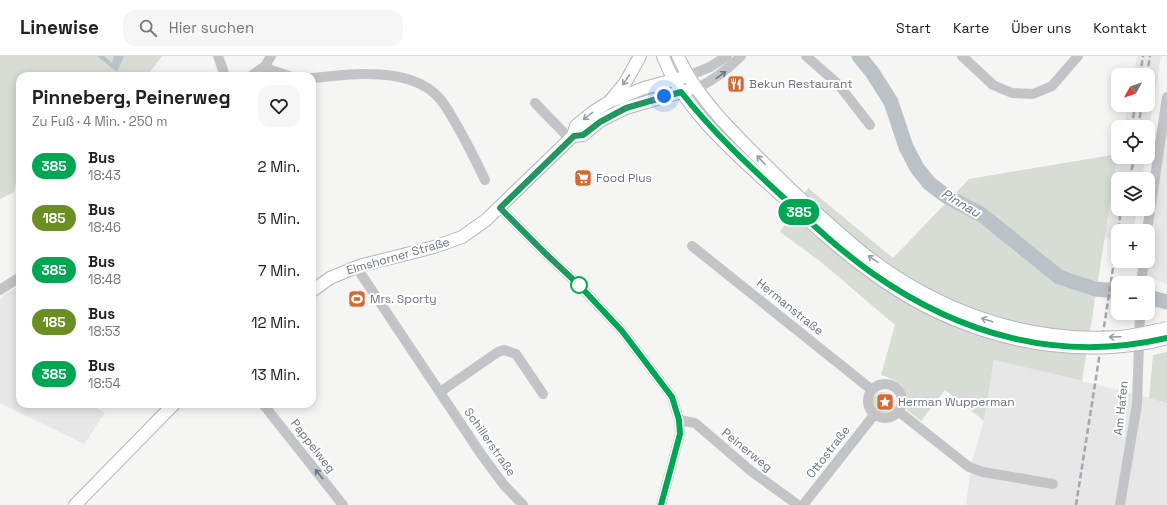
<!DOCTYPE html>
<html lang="de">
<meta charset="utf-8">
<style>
:root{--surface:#fff;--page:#f6f6f6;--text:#202124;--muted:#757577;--line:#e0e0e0}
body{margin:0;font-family:"Space Grotesk",sans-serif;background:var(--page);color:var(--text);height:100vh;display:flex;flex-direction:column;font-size:15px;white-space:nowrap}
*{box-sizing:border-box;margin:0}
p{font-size:13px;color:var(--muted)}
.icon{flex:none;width:22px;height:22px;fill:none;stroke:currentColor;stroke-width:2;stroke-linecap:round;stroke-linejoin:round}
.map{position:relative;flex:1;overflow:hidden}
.side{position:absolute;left:16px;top:16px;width:300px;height:336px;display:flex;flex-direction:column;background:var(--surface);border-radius:12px;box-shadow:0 2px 10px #0003}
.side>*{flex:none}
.badge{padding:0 8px;border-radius:13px;font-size:14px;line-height:26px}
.needle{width:26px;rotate:230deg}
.buttons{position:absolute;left:1111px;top:12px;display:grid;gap:8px}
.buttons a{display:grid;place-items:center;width:44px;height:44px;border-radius:8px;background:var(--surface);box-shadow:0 2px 10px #0003;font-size:20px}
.you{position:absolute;width:20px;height:20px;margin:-10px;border:3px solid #fff;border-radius:50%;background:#1a73e8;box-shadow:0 0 0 6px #1a73e833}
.map>.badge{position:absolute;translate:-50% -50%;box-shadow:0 0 0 2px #fff}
.round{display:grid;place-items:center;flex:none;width:42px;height:42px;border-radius:12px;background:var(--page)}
.overview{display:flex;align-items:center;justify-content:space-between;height:68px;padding:0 16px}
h1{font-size:19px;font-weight:700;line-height:30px}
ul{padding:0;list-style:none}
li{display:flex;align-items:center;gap:12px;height:52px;padding:0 16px}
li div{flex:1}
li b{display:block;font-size:15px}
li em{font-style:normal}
li .badge{min-width:44px;font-weight:700;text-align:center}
header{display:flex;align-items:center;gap:24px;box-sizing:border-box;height:56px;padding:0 20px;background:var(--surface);border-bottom:1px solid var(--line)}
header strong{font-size:19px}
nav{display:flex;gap:22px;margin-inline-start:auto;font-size:14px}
.search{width:280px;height:36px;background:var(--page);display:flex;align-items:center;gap:10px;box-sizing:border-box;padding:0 14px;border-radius:12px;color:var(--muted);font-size:15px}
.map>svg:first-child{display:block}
.built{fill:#e6e7e6}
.green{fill:#d7dcd4}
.water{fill:#bac2c8}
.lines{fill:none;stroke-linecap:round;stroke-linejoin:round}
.river{stroke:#bac2c8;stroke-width:15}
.major-casing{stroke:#b3b6ba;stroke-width:14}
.minor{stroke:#c2c4c8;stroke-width:10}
.major{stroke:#fff;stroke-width:12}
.rail{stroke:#a3a7ac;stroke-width:2.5;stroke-dasharray:6 3;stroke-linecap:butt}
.major-bridge-casing{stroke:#b3b6ba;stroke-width:14;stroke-linecap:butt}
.major-bridge{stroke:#fff;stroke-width:12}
.oneway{stroke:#6c7785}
.oneway2{stroke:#959da7}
.line-casing{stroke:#fff;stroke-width:9}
.line{stroke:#00a651;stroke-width:6}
.walk{stroke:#687381;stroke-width:4;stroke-dasharray:0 7.2}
.stop-dot{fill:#fff;stroke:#00a651;stroke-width:2}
.labels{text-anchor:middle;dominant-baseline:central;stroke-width:4;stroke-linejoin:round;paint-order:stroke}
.poi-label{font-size:12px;fill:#687381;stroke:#fff;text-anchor:start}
.street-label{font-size:12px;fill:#687381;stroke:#fff}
.water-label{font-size:13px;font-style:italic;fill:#63747e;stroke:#fff}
</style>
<header>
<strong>Linewise</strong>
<div class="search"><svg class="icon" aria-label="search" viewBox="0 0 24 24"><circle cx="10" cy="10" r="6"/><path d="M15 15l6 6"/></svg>Hier suchen</div>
<nav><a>Start</a><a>Karte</a><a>Über uns</a><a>Kontakt</a></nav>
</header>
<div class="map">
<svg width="1167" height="449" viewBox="0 0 1167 449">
<rect width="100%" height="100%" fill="#f5f6f3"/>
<!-- built -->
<g class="built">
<polygon points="1137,0 1161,0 1148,81 1148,71 1124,71 1128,49 1148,49 1148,19 1134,19"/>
<polygon points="1167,56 1167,228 1142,218 1148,205 1148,177"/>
<polygon points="1118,100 1145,101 1142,123 1118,123 1118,153 1137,153 1133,175 1118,175 1118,184 1105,181"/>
<polygon points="20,229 20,348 90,348 105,357 84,388 0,347 0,244 4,239"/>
<polygon points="994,304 1167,346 1167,449 966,449 971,408 984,365"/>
</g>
<!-- green -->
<g class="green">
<polygon points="0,0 162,0 147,20 20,20 20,121 17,122 14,136 0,143"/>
<path d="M1118 98 1082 325 994 304 984 365 945 334 921 365 907 354C906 332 903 326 881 319L895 269 821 206 780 176 808 132 893 202 969 123Z"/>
<polygon points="1167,296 1167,347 1149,342 1153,299"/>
<circle cx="883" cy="347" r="11"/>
</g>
<!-- water -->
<polygon class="water" points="97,0 104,0 112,7 114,0 124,0 117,16"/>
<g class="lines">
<!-- river -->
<g class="river">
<polyline points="859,0 872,16 891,46 906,91 917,112 929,127 946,140 982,159 1059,221 1095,233 1118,235"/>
<polyline points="1148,241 1167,246"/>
</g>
<defs>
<g id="major">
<path d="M663 0C682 53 740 102 781 139"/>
<path d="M678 0C699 49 752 94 789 132"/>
<polyline points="611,44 625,27 640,0"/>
<polyline points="573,80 583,79 600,65 626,52 688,34"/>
<polyline points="312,235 330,222 359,210 434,191 462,181 486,164 573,80 576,70 593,56 609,46 644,32 688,20"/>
<polyline points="1152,286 1167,282"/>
<polyline points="75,449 174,348"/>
</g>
</defs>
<!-- major casing -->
<use href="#major" class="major-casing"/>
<!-- minor -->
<g class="minor">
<polyline points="218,0 225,20"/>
<polyline points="806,0 838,28 870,69"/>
<polyline points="962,0 993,29 1012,37 1033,38 1052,30 1078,0"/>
<polyline points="265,10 271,14 289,20"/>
<polyline points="251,20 265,10 271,0"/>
<polyline points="688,20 710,11 727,0"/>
<path d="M312 22C330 21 349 17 367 18 392 18 424 23 441 44 448 53 454 64 460 75 469 91 477 107 485 124"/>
<path d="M697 32C714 24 727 14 741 0"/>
<polyline points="535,47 570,83"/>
<polyline points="500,152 546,198 579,229 622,275 672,341 679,364 680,378 661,449"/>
<polyline points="1147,175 1167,41"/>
<polyline points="692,190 872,334"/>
<polyline points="359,210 361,218 481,398 504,429 523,449"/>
<polyline points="1141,227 1144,205"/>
<polyline points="0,234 20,221"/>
<circle cx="885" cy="345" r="17"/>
<polyline points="440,336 498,296 504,294 516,298 543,338"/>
<polyline points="263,348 343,449"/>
<polyline points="898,355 969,411 983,416 1053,428"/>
<polyline points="679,364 695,367 751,415 798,449"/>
<polyline points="803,449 874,359"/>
<polyline points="1120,449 1137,348 1140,257"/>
</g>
<!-- major -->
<use href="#major" class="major"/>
<!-- rail -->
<g class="rail">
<polyline points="1140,19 1143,0"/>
<polyline points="1147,19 1150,0"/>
<polyline points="1132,71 1135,49"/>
<polyline points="1138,71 1142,49"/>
<polyline points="1130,123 1134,101"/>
<polyline points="1076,449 1111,226 1121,153"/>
</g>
<defs>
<g id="major-bridge">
<path d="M789 132C812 153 835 174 859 194 934 254 1023 287 1119 281 1135 280 1152 275 1167 272"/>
<path d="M781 139C810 166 839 193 871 216 941 268 1026 296 1112 291 1126 290 1139 288 1152 286"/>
</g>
</defs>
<!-- major-bridge casing -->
<use href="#major-bridge" class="major-bridge-casing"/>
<!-- major-bridge -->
<use href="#major-bridge" class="major-bridge"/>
</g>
<!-- one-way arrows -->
<defs><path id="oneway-shaft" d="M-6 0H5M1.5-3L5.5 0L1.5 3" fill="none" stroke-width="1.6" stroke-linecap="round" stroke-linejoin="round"/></defs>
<g class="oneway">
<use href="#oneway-shaft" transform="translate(721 19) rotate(-35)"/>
<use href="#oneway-shaft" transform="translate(319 418) rotate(-128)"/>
</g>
<g class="oneway2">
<use href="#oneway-shaft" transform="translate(626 24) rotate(124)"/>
<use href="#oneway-shaft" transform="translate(588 60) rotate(142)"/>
<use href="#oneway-shaft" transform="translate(761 104) rotate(-134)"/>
<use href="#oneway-shaft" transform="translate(873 203) rotate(-145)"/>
<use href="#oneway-shaft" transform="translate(987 264) rotate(-162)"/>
<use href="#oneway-shaft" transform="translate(1115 281) rotate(178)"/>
</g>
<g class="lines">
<defs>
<path id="line" d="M661 449 680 378 679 364 672 341 622 275 579 229 546 198 500 152 574 80 583 79 600 66 626 52 681 36C712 75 748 109 784 142 812 168 841 195 872 217 960 279 1060 307 1167 282"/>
</defs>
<!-- line casing -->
<use href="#line" class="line-casing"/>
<!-- line -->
<use href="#line" class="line"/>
<!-- walk -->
<polyline class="walk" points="579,229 546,198 500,152 574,80 583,79 600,66 626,52 664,40"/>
</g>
<!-- icons -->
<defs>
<symbol id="restaurant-square" viewBox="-11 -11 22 22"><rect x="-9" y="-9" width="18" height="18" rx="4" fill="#d26a36" stroke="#fff"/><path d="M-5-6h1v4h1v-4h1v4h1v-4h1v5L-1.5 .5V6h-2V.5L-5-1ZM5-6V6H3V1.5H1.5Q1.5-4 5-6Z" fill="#fff"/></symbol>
<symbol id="supermarket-square" viewBox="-11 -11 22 22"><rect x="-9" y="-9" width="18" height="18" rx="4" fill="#d26a36" stroke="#fff"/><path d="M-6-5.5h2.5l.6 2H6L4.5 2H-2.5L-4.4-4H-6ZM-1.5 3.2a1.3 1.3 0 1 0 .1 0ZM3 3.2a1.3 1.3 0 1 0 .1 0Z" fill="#fff"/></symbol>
<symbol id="stadium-square" viewBox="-11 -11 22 22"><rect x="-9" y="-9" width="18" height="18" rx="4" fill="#d26a36" stroke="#fff"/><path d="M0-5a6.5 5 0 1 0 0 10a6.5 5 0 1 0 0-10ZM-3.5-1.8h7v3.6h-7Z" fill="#fff"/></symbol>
<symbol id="sight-square" viewBox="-11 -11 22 22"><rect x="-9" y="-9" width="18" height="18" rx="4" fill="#d26a36" stroke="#fff"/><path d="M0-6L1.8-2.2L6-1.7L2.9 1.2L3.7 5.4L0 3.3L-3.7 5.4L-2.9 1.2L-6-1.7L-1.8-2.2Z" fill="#fff"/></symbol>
</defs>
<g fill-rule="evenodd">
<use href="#restaurant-square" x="726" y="18" width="20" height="20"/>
<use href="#supermarket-square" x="573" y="112" width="20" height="20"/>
<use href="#stadium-square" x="347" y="233" width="20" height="20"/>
<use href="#sight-square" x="875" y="336" width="20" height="20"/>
</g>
<!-- markers -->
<circle class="stop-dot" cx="579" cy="229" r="8"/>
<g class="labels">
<!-- poi labels -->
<g class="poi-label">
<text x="749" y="28">Bekun Restaurant</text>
<text x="596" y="122">Food Plus</text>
<text x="370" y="243">Mrs. Sporty</text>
<text x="898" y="346">Herman Wupperman</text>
</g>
<!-- street labels -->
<g class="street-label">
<text transform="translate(398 200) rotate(-16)">Elmshorner Straße</text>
<text transform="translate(790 251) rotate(39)">Hermanstraße</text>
<text transform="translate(1121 352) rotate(-84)">Am Hafen</text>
<text transform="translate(490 386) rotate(55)">Schillerstraße</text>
<text transform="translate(313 390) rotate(52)">Pappelweg</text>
<text transform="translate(747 394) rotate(39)">Peinerweg</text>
<text transform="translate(828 396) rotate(-52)">Ottostraße</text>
</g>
<!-- water labels -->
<g class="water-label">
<text transform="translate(961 147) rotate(31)">Pinnau</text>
</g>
</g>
</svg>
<div class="buttons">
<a><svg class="needle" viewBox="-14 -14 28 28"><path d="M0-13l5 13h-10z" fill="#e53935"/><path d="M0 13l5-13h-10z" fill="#757577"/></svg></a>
<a><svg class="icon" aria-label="locate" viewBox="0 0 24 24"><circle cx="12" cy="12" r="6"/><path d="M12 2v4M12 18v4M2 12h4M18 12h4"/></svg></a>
<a><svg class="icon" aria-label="layers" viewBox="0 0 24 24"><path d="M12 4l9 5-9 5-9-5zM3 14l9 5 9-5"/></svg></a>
<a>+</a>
<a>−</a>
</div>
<div class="you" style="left:664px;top:40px"></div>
<b class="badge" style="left:799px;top:156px;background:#00a651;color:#fff">385</b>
<section class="side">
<div class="overview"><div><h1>Pinneberg, Peinerweg</h1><p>Zu Fuß · 4 Min. · 250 m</p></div><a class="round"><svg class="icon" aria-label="heart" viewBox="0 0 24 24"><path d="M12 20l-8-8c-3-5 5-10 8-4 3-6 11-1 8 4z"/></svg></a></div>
<ul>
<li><span class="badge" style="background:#00a651;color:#fff">385</span><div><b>Bus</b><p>18:43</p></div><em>2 Min.</em></li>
<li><span class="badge" style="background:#6b8e23;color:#fff">185</span><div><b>Bus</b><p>18:46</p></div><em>5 Min.</em></li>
<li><span class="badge" style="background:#00a651;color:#fff">385</span><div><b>Bus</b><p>18:48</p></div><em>7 Min.</em></li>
<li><span class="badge" style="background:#6b8e23;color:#fff">185</span><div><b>Bus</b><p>18:53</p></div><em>12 Min.</em></li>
<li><span class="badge" style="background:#00a651;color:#fff">385</span><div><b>Bus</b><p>18:54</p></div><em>13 Min.</em></li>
</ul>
</section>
</div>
